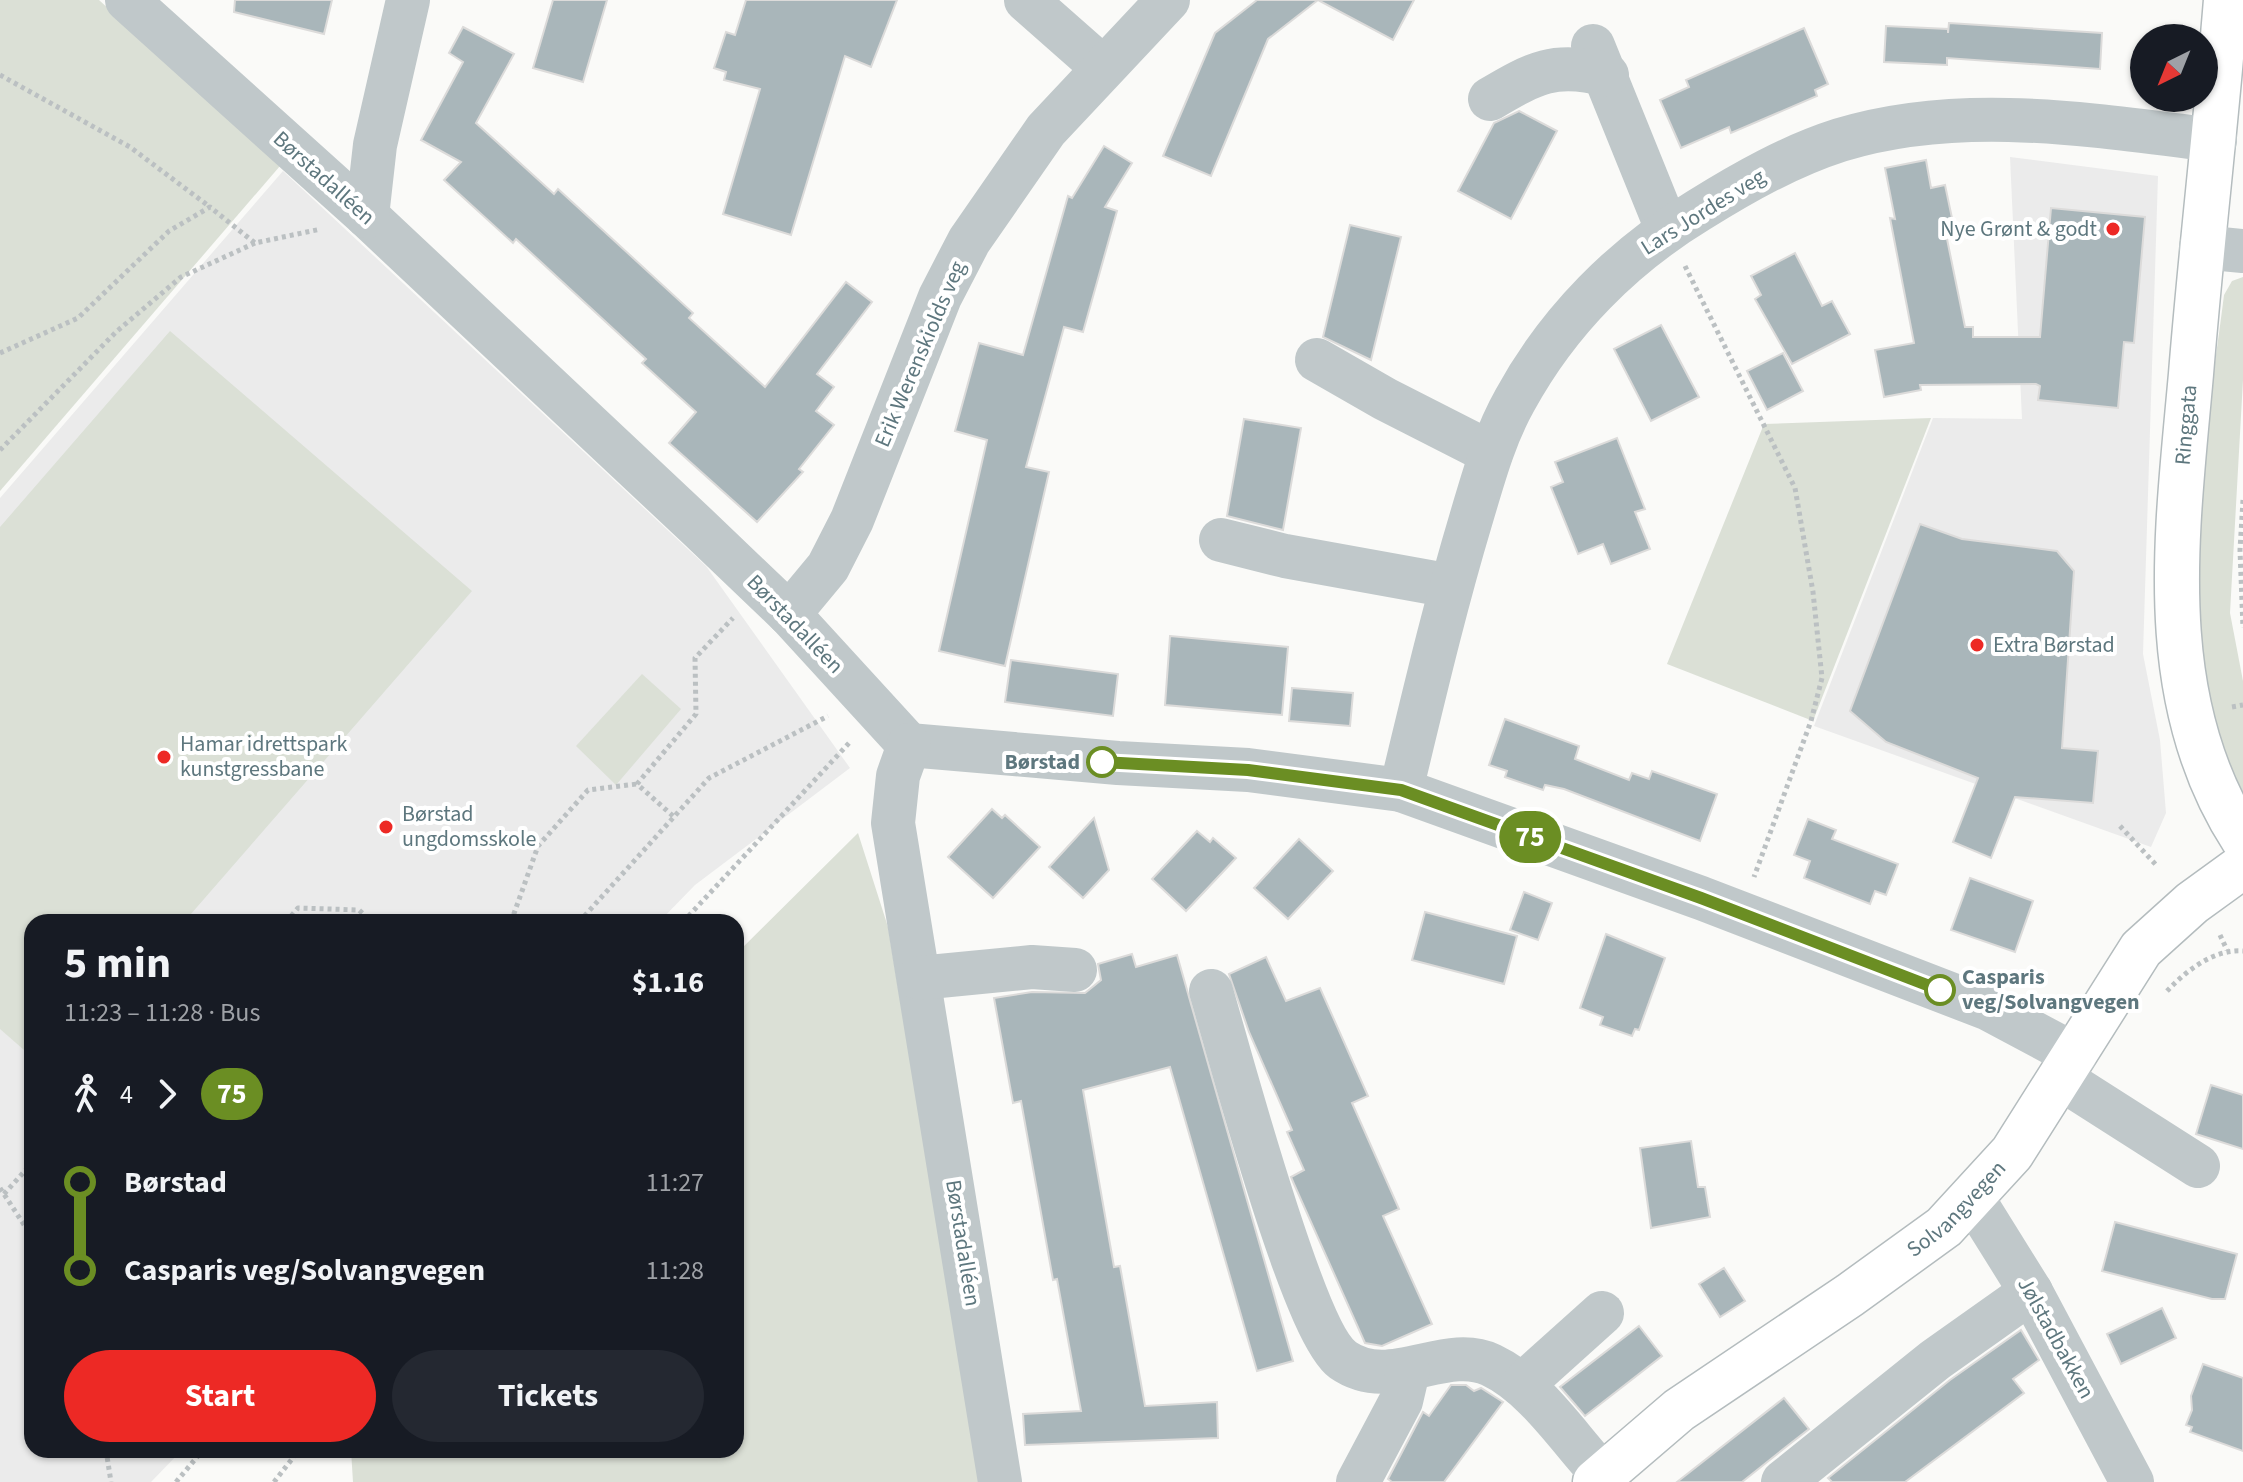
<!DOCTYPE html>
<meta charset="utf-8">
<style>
:root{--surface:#171b24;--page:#242831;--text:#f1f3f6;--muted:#9ea1a6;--accent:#ed2925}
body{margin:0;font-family:"Source Sans 3",sans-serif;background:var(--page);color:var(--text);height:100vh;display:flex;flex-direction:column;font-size:30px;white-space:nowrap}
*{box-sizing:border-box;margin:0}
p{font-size:26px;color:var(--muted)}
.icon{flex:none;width:44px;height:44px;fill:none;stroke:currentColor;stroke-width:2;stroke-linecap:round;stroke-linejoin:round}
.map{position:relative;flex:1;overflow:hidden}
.panel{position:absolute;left:24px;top:914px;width:720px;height:544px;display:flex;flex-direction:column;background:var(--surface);border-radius:24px;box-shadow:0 2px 6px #0004}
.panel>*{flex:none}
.badge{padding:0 16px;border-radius:26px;font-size:28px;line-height:52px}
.needle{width:52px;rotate:223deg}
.controls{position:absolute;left:2130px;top:24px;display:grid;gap:16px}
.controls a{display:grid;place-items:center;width:88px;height:88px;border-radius:50%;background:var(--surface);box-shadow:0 2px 6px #0004;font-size:40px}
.map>.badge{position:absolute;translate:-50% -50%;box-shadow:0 0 0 4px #fff}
.legs{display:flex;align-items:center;gap:12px;height:88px;padding:0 40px;font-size:26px}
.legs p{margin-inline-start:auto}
.summary{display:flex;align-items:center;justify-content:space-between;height:136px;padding:0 40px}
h1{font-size:44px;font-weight:700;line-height:60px}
.primary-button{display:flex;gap:16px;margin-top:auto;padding:16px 40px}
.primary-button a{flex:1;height:92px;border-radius:48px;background:var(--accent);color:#fff;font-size:32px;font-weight:700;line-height:92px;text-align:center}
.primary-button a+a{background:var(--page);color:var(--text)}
ul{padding:0 40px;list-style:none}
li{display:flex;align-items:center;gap:28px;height:88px;font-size:30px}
li i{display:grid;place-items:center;width:12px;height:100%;margin:0 10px;background:currentColor}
li i::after{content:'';width:20px;height:20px;margin:-10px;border:6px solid;border-radius:50%;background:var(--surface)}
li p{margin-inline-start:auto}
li:first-child i{background:linear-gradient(#0000 50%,currentColor 0)}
li:last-child i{background:linear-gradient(currentColor 50%,#0000 0)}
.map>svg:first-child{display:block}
.built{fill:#ebebeb}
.green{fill:#dbe0d6}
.building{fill:#a9b6ba;stroke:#dcdbda;stroke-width:2}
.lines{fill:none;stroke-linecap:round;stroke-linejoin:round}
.major-casing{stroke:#b4bcbe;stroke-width:47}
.path{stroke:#bbc0c2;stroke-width:5;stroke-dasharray:4 4;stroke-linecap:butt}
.minor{stroke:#c0c8ca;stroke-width:44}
.major{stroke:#fff;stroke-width:44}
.line-1-casing{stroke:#fff;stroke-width:18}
.line-1{stroke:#6b8e23;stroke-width:12}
.poi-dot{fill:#ed2925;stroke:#fff;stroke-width:3}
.stop-1-dot{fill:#fff;stroke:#6b8e23;stroke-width:4}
.labels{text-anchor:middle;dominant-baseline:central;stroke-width:8;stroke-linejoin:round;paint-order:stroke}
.street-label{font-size:22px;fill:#5e777e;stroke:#fff}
.poi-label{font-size:22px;fill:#5e777e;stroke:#fff;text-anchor:start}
.stop-label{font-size:22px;font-weight:bold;fill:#5e777e;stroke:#fff;text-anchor:end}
</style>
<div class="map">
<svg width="2243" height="1482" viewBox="0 0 2243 1482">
<rect width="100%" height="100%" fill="#fafaf8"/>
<!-- built -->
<g class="built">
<polygon points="2010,157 2158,176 2143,654 2160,740 2166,813 2151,847 1814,726 1933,418 2022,419"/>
<polygon points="283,171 706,566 850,768 695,885 659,922 32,922 32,1450 182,1450 151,1482 0,1482 0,498"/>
</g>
<!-- green -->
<g class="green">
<polygon points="0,0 99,0 280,166 0,491"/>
<path d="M2243 277V380L2230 613 2243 681V797C2163 658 2205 448 2224 295L2232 281Z"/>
<polygon points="170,331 472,591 184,922 32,922 32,1057 0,1029 0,527"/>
<polygon points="1931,418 1813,721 1667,664 1764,424"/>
<polygon points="642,674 681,709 616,785 576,746"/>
<polygon points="858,833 888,927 980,1482 353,1482 351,1450 736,1450 736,954"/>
</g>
<!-- building -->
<g class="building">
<polygon points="235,0 332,0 324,34 234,12"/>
<polygon points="553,0 607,0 583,82 533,68"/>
<polygon points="746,0 897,0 871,67 845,56 791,235 723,214 760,89 724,80 726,72 714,68 726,32 735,35"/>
<polygon points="1257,0 1414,0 1393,40 1318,0 1268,39 1211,176 1163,156 1215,33"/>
<polygon points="1949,23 2102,33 2100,69 1947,58 1947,65 1884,62 1886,26 1948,29 1948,33"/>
<polygon points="463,27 514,54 476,123 554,194 558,189 693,313 689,318 765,387 846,282 872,302 817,374 834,387 816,411 834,425 799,469 803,472 757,522 669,443 696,412 642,363 646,359 516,239 513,243 444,180 461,162 421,140 463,62 449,53"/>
<polygon points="1804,28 1828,84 1815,90 1817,96 1731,133 1729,127 1681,148 1660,100 1689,87 1686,80"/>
<polygon points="1519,111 1557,131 1511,219 1458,191 1494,123"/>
<polygon points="1104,146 1132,163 1105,207 1117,211 1083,332 1064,327 1026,467 1049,472 1005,666 939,651 987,440 955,431 979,343 1023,355 1068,196 1072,198"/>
<polygon points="1926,160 1931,188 1945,185 1956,237 1947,239 1965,327 1973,327 1973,337 2040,337 2051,208 2145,217 2134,343 2124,342 2118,408 2038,400 2040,386 2036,384 1920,385 1921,390 1884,397 1875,350 1914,343 1890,218 1895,219 1885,168"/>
<polygon points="1350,225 1401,237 1371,360 1323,337"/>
<polygon points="1795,253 1822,306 1832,301 1850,334 1792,364 1755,299 1761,295 1751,276"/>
<polygon points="1661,325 1699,397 1651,421 1614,349"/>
<polygon points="1783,353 1803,391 1767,410 1747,371"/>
<polygon points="1244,419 1301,428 1283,530 1227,516"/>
<polygon points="1617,438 1645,509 1635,512 1650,549 1611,564 1603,544 1578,554 1551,487 1563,482 1555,462"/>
<polygon points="1920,524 1962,539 2057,551 2074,571 2062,748 2098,751 2093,803 2015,797 1991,858 1953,842 1978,778 1886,742 1850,711"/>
<polygon points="1170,636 1288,647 1282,715 1165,705"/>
<polygon points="1011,660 1118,674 1113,716 1005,702"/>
<polygon points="1292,688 1353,693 1350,726 1289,721"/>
<polygon points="1505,719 1579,746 1575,759 1629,780 1632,773 1649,779 1652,771 1717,794 1700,841 1564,789 1545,785 1543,790 1505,777 1507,771 1489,765"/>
<polygon points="992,809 1002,818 1005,815 1040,847 993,898 948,857"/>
<polygon points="1094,818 1109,870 1083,898 1049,867"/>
<polygon points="1808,819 1836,830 1832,839 1898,864 1886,895 1875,891 1870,904 1804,878 1810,861 1794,855"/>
<polygon points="1197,831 1210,842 1213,838 1236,858 1186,911 1152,879"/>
<polygon points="1299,839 1333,871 1288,919 1254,888"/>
<polygon points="1970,878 2033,901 2015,952 1951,930"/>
<polygon points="1524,892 1552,903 1538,940 1510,930"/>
<polygon points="1425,912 1517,936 1504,984 1412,960"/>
<polygon points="1606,934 1665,958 1639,1030 1635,1029 1632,1036 1600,1025 1603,1017 1580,1008"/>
<polygon points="1132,954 1136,967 1177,955 1293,1361 1257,1371 1170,1067 1083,1090 1114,1267 1120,1266 1145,1406 1217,1402 1218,1438 1025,1445 1023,1414 1081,1411 1057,1279 1053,1280 1021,1101 1013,1103 994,998 1032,992 1085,993 1101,980 1098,964"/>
<polygon points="1266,957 1286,1001 1320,988 1368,1096 1352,1103 1399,1209 1383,1216 1432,1324 1382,1346 1365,1343 1294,1184 1291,1177 1304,1170 1287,1132 1292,1130 1249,1032 1229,974"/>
<polygon points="2211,1085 2243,1095 2243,1149 2196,1134"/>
<polygon points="1691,1141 1698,1187 1705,1187 1710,1217 1651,1228 1640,1148"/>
<polygon points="2115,1222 2237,1254 2225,1299 2212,1299 2102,1271"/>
<polygon points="1724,1268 1745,1301 1720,1317 1699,1284"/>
<polygon points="2162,1308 2176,1338 2121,1364 2107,1334"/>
<polygon points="1639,1326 1662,1356 1585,1416 1560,1387"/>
<polygon points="2021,1330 2039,1360 2013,1379 2024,1393 1905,1482 1832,1482 1828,1478 1950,1380"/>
<polygon points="2203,1364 2243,1378 2243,1451 2190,1432 2192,1427 2186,1425 2192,1410 2191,1396"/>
<polygon points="1451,1385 1466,1385 1474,1391 1481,1388 1503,1402 1444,1482 1392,1482 1388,1479 1423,1412 1429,1416"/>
<polygon points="1784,1398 1809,1429 1791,1443 1742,1482 1677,1482"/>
</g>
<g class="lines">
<defs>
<g id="major">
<path d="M2226 0C2216 125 2201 249 2191 374 2177 532 2152 699 2243 839"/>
<path id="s1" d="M1595 1482 1679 1410 1850 1295 1944 1227 2012 1153 2141 949 2192 903 2243 866"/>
</g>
</defs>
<!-- major casing -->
<use href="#major" class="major-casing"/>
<!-- path -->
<g class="path">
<polyline points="0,75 130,147 210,207"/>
<polyline points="1685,266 1795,488 1813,592 1822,678 1811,721 1754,877"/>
<polyline points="0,353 78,318 169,231 210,207 255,243 321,229"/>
<polyline points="0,450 116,332 181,277 255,243"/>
<polyline points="2243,500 2240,550 2243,628"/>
<polyline points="2232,707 2243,705"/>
<polyline points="673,816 637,784 696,714 695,658 733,618"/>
<polyline points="2120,826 2158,867"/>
<polyline points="286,922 298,908 359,910 372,922"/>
<polyline points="511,922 538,846 588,790 637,784"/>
<polyline points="579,922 709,778 828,716"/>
<polyline points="683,922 850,742"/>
<polyline points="2220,935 2227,950"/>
<path d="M2167 991C2187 970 2214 949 2243 951"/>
<polyline points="0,1188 32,1237"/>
<polyline points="4,1194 32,1163"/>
<polyline points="106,1450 111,1482"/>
<polyline points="176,1482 203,1450"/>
<polyline points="274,1482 299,1450"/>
</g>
<!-- minor -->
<g class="minor">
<polyline points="127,0 367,216 698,527 789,614 909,745"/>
<polyline points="1026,0 1102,67"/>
<polyline points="1593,46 1667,229"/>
<path d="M1490 99C1534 73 1555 61 1607 75"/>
<polyline points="367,216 375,145 408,0"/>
<polyline points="2201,247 2243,251"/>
<polyline points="1317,360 1385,399 1491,453"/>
<polyline points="1221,540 1285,556 1451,586"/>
<polyline points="789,614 828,567 852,520 940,297 969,241 1046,130 1168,0"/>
<polyline points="909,745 1118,763 1248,770 1401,790 1701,898 1989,1009 2075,1055"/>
<polyline points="909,745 898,776 893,823 1000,1482"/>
<path d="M1401 790C1423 699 1444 609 1471 519 1483 479 1494 437 1515 400 1558 321 1623 256 1699 210 1744 182 1790 156 1840 140 1961 103 2092 125 2215 140"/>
<polyline points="919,978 1032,967 1075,970"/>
<path d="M1211 991C1230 1054 1302 1330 1343 1360 1390 1393 1445 1343 1491 1365 1536 1386 1569 1439 1603 1475"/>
<polyline points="2060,1078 2198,1166"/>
<polyline points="1973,1199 2031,1292 2132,1482"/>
<polyline points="1522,1385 1602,1313"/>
<polyline points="1358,1482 1401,1401 1408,1371"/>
<polyline points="1783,1482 1935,1360 2031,1292"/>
</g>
<!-- major -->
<use href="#major" class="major"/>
</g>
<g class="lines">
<defs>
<polyline id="line-1" points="1102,762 1248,770 1401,790 1701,898 1940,990"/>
</defs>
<!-- line-1 casing -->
<use href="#line-1" class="line-1-casing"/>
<!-- line-1 -->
<use href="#line-1" class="line-1"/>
</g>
<!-- markers -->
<g class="poi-dot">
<circle cx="2113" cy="229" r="8"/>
<circle cx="1977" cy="645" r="8"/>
<circle cx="164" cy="757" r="8"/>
<circle cx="386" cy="827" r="8"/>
</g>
<g class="stop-1-dot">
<circle cx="1102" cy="762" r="14"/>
<circle cx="1940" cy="990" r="14"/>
</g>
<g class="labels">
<!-- street labels -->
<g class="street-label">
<text transform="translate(324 178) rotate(42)">Børstadalléen</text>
<text transform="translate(1703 212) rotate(-32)">Lars Jordes veg</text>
<text transform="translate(920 354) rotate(-67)">Erik Werenskiolds veg</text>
<text transform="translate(2186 425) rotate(-85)">Ringgata</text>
<text transform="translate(795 624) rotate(46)">Børstadalléen</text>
<text stroke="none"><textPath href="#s1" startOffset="454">Solvangvegen</textPath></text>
<text transform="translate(963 1243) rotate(81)">Børstadalléen</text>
<text transform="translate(2056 1338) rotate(61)">Jølstadbakken</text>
</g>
<!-- poi labels -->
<g class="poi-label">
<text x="2097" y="229" text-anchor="end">Nye Grønt &amp; godt</text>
<text x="1993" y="645">Extra Børstad</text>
<text x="180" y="744">Hamar idrettspark<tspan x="180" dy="25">kunstgressbane</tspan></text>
<text x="402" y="814">Børstad<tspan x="402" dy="25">ungdomsskole</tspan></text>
</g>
<!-- stop labels -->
<g class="stop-label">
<text x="1080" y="762">Børstad</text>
<text x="1962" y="977" text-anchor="start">Casparis<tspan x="1962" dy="25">veg/Solvangvegen</tspan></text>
</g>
</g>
</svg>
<div class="controls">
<a><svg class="needle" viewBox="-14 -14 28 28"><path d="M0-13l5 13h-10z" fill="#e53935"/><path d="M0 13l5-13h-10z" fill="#9ea1a6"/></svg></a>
</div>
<b class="badge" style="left:1530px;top:837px;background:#6b8e23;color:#fff">75</b>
<section class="panel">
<div class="summary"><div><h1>5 min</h1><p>11:23 – 11:28 · Bus</p></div><b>$1.16</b></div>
<div class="legs"><svg class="icon" aria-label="walk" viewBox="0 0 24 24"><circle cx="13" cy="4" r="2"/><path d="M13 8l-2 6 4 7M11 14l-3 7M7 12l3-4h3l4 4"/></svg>4<svg class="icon" aria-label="forward" viewBox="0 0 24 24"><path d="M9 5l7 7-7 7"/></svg><b class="badge" style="background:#6b8e23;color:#fff">75</b></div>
<ul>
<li><i style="color:#6b8e23"></i><b>Børstad</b><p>11:27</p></li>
<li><i style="color:#6b8e23"></i><b>Casparis veg/Solvangvegen</b><p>11:28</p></li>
</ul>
<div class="primary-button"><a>Start</a><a>Tickets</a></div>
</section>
</div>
